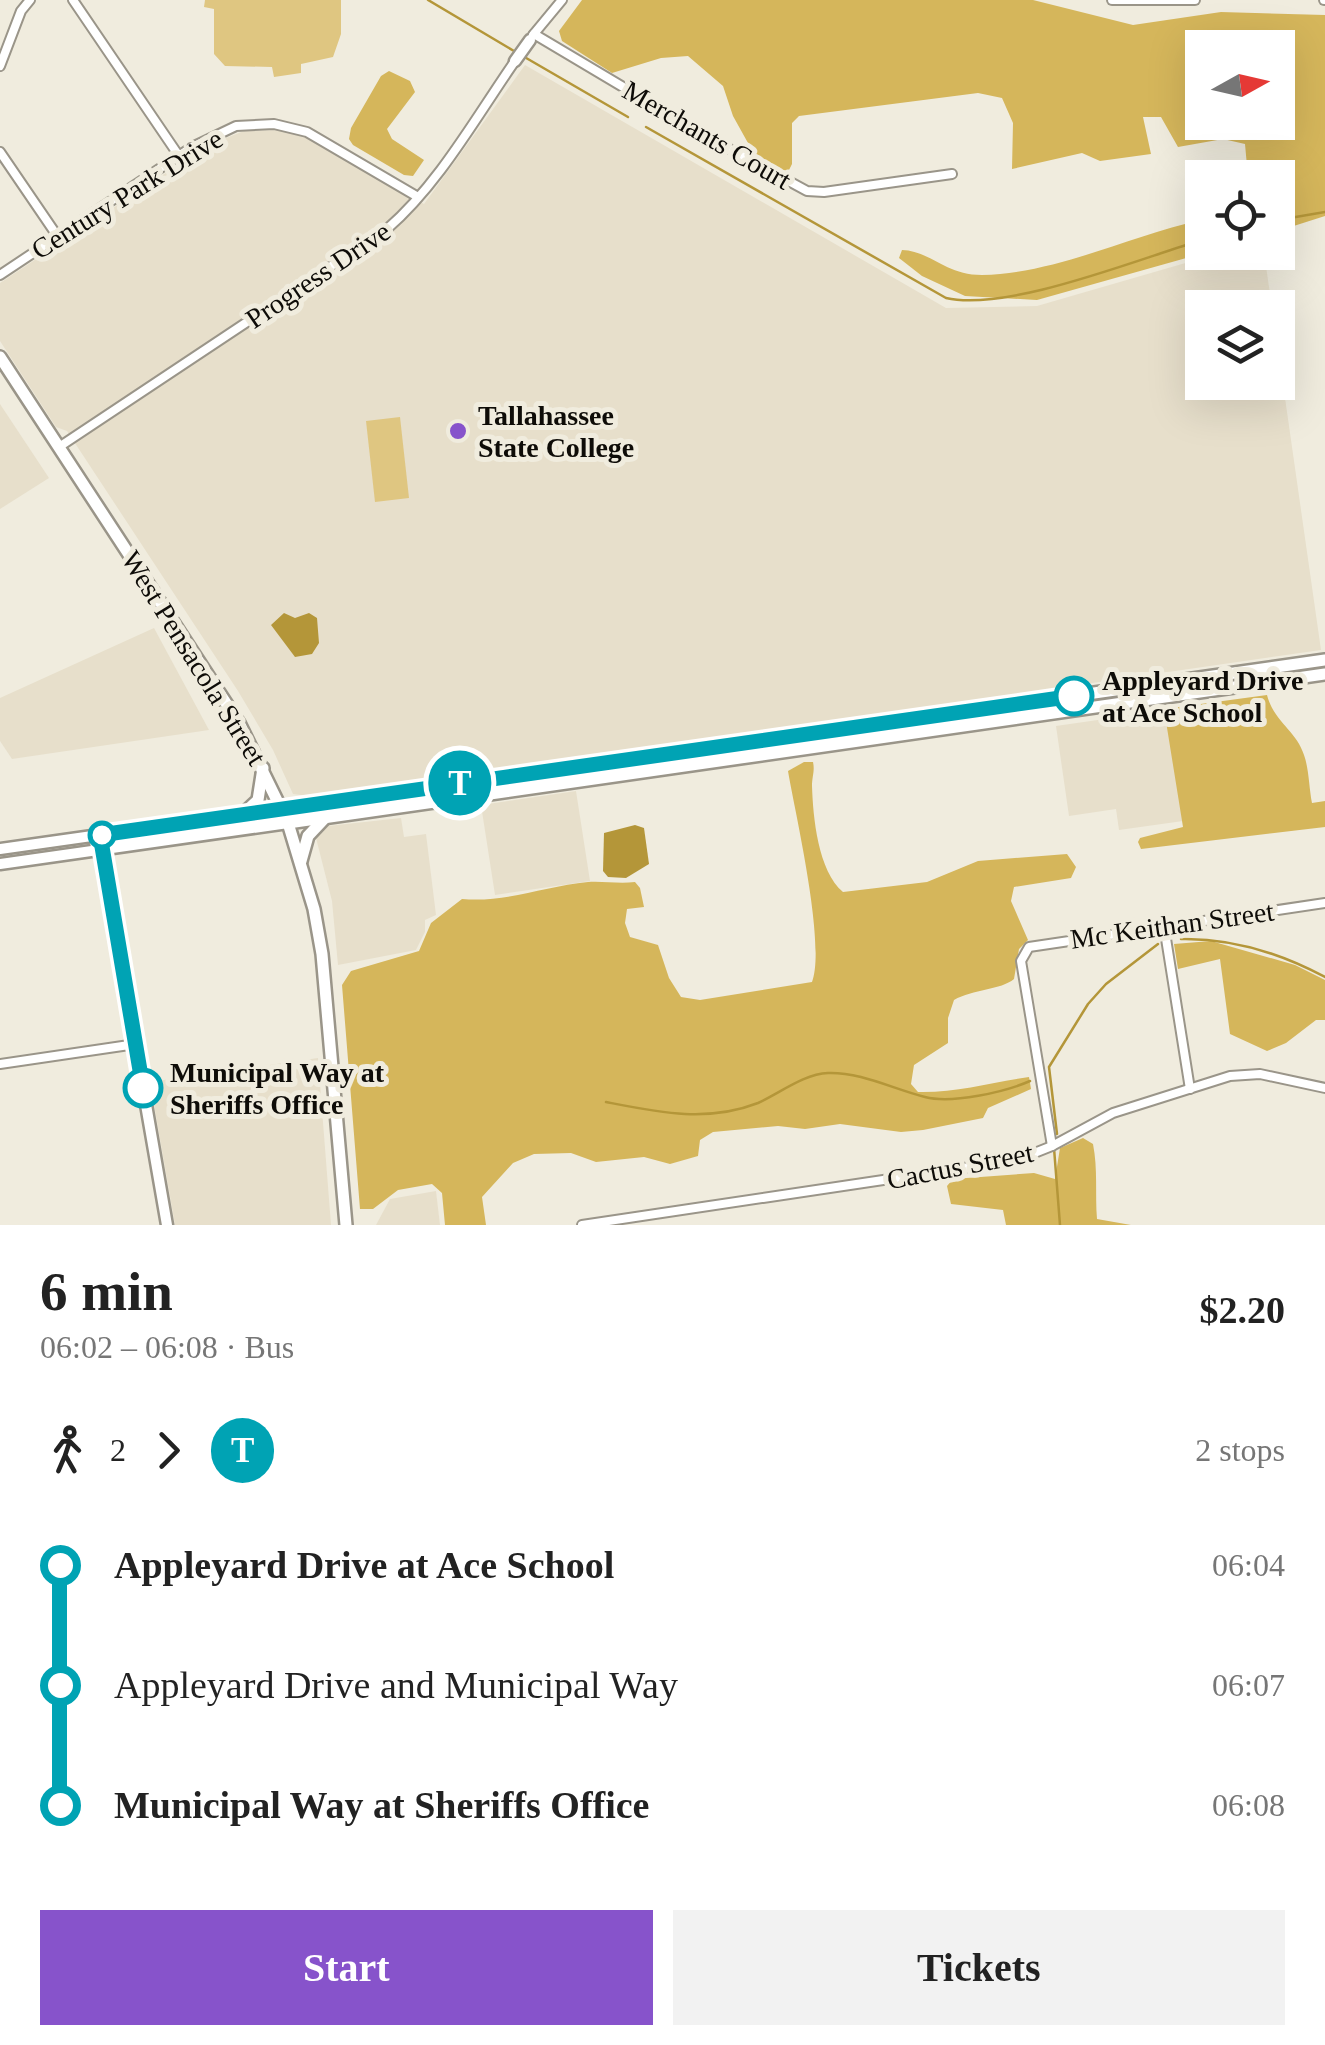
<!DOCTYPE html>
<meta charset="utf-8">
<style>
:root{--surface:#fff;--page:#f2f2f2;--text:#222;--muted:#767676;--accent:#8753cb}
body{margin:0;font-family:"Times New Roman",serif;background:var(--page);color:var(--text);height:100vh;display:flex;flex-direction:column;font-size:38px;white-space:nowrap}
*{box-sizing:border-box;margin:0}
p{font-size:32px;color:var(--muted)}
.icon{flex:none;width:55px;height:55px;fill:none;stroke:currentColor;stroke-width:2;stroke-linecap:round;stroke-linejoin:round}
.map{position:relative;height:1225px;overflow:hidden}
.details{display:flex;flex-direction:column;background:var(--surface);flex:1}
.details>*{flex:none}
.badge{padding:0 20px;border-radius:32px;font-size:35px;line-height:65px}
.needle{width:65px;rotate:82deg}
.tools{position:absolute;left:1185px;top:30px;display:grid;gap:20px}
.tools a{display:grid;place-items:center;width:110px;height:110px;border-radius:0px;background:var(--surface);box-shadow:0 10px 40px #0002;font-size:50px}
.map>.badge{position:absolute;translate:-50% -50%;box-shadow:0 0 0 5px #fff}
.legs{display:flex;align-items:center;gap:15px;height:110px;padding:0 40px;font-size:32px}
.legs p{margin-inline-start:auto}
.headline{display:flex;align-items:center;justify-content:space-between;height:170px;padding:0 40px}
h1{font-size:55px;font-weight:600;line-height:75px}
.primary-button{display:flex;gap:20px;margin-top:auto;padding:20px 40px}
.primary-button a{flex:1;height:115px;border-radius:0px;background:var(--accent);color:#fff;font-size:40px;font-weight:600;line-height:115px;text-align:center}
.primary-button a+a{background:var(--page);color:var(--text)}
ul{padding:0 40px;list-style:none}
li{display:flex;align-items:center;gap:35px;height:120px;font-size:38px}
li i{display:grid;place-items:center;width:15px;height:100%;margin:0 12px;background:currentColor}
li i::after{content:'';width:25px;height:25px;margin:-12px;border:8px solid;border-radius:50%;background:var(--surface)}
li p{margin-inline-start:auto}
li:first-child i{background:linear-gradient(#0000 50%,currentColor 0)}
li:last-child i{background:linear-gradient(currentColor 50%,#0000 0)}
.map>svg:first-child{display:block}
.built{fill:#e7dfcb}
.green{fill:#dfc681}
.forest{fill:#d5b65b;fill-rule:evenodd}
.water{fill:#b49639}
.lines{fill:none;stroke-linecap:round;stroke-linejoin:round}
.stream{stroke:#b49639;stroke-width:2.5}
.minor-casing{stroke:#9a9589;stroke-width:12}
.tertiary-casing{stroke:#9a9589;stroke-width:15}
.secondary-casing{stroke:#9a9589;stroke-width:16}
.minor{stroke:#fff;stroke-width:8}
.tertiary{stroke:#fff;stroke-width:10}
.secondary{stroke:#fff;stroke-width:11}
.line-1-casing{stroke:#fff;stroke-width:22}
.line-1{stroke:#00a3b4;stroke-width:15}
.poi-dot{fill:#8753cb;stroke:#f0ecde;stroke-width:4}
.stop-1-dot{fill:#fff;stroke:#00a3b4;stroke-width:5}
.labels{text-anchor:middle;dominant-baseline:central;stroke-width:10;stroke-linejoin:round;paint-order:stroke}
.street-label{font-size:28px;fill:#0e0c08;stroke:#f0ecde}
.poi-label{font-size:28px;font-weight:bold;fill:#0e0c08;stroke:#f0ecde;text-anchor:start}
.stop-label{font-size:28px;font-weight:bold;fill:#0e0c08;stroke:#f0ecde;text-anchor:start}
</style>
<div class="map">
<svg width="1325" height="1225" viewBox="0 0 1325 1225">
<rect width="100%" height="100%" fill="#f0ecde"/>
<!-- built -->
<g class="built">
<polygon points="525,65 946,308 1037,306 1220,253 1264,253 1272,307 1202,308 1202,382 1278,382 1278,349 1321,650 309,796 293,794 273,750 238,691 67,431 56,427 0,341 0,283 208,145 244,131 282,130 311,137 424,204"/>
<polygon points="0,404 49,478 0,509"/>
<polygon points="154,628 209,730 12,759 0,741 0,698"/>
<polygon points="1167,710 1183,821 1119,830 1116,809 1069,816 1056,726"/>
<polygon points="576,791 590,881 495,895 481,805"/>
<polygon points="401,818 404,837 426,834 436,915 425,920 425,932 416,950 338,965 332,901 316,838 328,826"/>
<polygon points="318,1058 331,1225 175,1225 150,1082"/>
<polygon points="436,1191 440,1225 376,1225 390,1199"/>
</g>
<!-- green -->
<g class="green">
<polygon points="205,0 341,0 341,34 333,57 301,64 301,73 274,77 272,67 225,66 214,54 214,9 204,7"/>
<polygon points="400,417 409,498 375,502 366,421"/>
</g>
<!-- forest -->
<g class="forest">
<path d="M582 0H1033L1133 25 1221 12 1325 15V216L1278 231V178L1248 177 1245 144 1223 139 1178 147 1161 117H1143L1151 154 1100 161 1082 153 1012 169 1013 123 1002 98 978 93 799 116 792 123V164L787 174 753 152 733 116 723 86 688 56 661 58 612 73 562 41 559 31ZM1202 48H1278V122H1202Z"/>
<polygon points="389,71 410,81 415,92 387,129 392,139 424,160 413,176 404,175 353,145 349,139 351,128 381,76"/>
<path d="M1202 220 1204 253 1037 300 965 296 922 276 899 258 902 250C931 251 945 275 982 275 1059 273 1128 236 1202 220Z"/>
<path d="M1267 695C1274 722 1297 731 1304 755 1309 769 1309 788 1312 803L1325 801V827L1141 849 1138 842 1140 838 1183 827 1164 709Z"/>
<path d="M804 762H813C815 771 812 776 812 786 813 817 818 871 843 892L927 882 978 861 1067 854 1076 867 1071 878 1014 887 1011 901 1028 940 1019 949 1014 979C1001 990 973 989 954 1000L948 1018V1043L914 1065 911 1084 918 1092C956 1093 992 1082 1029 1077L1031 1089 988 1108 983 1118 923 1130 901 1132 840 1124 805 1129 778 1126 713 1132 700 1140 698 1156 670 1164 644 1157 596 1162 571 1153 534 1154 513 1163 482 1197 486 1225H445L442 1193 432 1184 398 1190 373 1209H360L342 985 351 971 419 951 431 923 462 899C506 903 545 886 588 882 603 881 619 884 635 882L640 888 644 907 627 909 625 923 630 937 658 945 669 978 681 997 700 1000 812 982C826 944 796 817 788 771Z"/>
<polygon points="1211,941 1295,965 1325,980 1325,1020 1316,1020 1286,1043 1267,1051 1230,1034 1220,959 1178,969 1174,944"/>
<path d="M1083 1138 1093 1144C1098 1169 1095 1194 1097 1219L1131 1225H1006L1003 1210 951 1204 947 1186 953 1179 1034 1173 1055 1179 1060 1148Z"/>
</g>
<!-- water -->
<g class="water">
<polygon points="284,613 295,618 309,613 317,618 319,643 312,654 295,657 271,625"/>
<polygon points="635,825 644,828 649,864 626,878 608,877 603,871 604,833"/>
</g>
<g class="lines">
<!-- stream -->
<g class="stream">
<polyline points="428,0 514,51"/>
<polyline points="521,55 628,117"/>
<path d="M646 127 946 298C1008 312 1138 259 1202 240"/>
<polyline points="1278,220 1325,212"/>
<path d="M1181 939C1231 938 1280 953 1325 977"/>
<path d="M606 1102C657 1112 707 1123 758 1103 780 1093 804 1074 828 1073 861 1072 893 1089 925 1097 952 1104 1005 1092 1030 1081"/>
<polyline points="1057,1134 1049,1067 1088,1004 1106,984 1158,944"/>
<polyline points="1054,1148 1060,1225"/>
</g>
<defs>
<g id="minor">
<polyline points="73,0 179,156"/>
<polyline points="1112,0 1195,0"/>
<polyline points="1324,0 1325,0"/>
<polyline points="534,34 702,134 807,191 824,192 952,174"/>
<polyline points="533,35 562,0"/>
<polyline points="0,66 21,11 30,0"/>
<polyline points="0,152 58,237"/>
<polyline points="0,275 192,147 236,126 274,124 307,132 418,197"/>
<path d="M59 447 387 229C439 184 476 117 515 61"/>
<polyline points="1164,926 1190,1089"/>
<polyline points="0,1064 136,1044"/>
<polyline points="1052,1146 1021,961 1029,947 1325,903"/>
<polyline points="582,1225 1017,1160 1052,1146 1113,1113 1230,1076 1260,1074 1325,1088"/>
</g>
<g id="tertiary">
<polyline points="515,61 530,40"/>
<polyline points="99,835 167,1225"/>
<polyline points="0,849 282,809"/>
<polyline points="0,864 288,823"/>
</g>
<g id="secondary">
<polyline points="0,357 239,723 288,823 314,909 322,954 346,1225"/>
<polyline points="282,809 1325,660"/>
<polyline points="243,814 258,800 263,768"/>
<polyline points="288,823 1325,674"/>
<polyline points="301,861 308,836 325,818"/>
</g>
</defs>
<!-- minor casing -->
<use href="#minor" class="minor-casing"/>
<!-- tertiary casing -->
<use href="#tertiary" class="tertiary-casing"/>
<!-- secondary casing -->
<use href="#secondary" class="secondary-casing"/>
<!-- minor -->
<use href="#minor" class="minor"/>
<!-- tertiary -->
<use href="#tertiary" class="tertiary"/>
<!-- secondary -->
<use href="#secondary" class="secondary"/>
</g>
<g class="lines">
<defs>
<polyline id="line-1" points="143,1088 100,835 1074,696"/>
</defs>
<!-- line-1 casing -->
<use href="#line-1" class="line-1-casing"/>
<!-- line-1 -->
<use href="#line-1" class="line-1"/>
</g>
<!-- markers -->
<circle class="poi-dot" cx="458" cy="431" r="10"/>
<g class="stop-1-dot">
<circle cx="1074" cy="696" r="18"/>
<circle cx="102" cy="835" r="12"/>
<circle cx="143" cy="1088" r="18"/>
</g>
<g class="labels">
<!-- street labels -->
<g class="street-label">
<text transform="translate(707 135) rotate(30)">Merchants Court</text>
<text transform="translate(127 194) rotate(-32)">Century Park Drive</text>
<text transform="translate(318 275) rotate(-34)">Progress Drive</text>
<text transform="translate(194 658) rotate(58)">West Pensacola Street</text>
<text transform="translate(1172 925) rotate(-8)">Mc Keithan Street</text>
<text transform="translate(960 1166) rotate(-11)">Cactus Street</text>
</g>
<!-- poi labels -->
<g class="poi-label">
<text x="478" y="415">Tallahassee<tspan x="478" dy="32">State College</tspan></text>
</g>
<!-- stop labels -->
<g class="stop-label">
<text x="1102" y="680">Appleyard Drive<tspan x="1102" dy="32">at Ace School</tspan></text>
<text x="170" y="1072">Municipal Way at<tspan x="170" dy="32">Sheriffs Office</tspan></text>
</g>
</g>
</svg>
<div class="tools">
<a><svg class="needle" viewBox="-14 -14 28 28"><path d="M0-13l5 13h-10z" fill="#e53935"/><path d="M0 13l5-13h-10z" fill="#767676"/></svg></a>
<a><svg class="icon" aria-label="locate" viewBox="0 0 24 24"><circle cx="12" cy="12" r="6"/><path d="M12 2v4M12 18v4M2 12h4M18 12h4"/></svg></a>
<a><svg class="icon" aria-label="layers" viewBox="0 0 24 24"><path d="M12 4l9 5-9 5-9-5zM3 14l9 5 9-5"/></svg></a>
</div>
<b class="badge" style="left:460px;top:783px;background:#00a3b4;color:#fff">T</b>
</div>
<section class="details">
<div class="headline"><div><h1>6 min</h1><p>06:02 – 06:08 · Bus</p></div><b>$2.20</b></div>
<div class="legs"><svg class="icon" aria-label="walk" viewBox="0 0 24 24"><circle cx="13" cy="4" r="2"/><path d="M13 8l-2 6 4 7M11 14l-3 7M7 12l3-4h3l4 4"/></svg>2<svg class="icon" aria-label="forward" viewBox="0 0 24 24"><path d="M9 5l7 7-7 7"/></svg><b class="badge" style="background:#00a3b4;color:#fff">T</b><p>2 stops</p></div>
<ul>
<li><i style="color:#00a3b4"></i><b>Appleyard Drive at Ace School</b><p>06:04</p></li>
<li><i style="color:#00a3b4"></i><span>Appleyard Drive and Municipal Way</span><p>06:07</p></li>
<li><i style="color:#00a3b4"></i><b>Municipal Way at Sheriffs Office</b><p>06:08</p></li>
</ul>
<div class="primary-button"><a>Start</a><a>Tickets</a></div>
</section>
